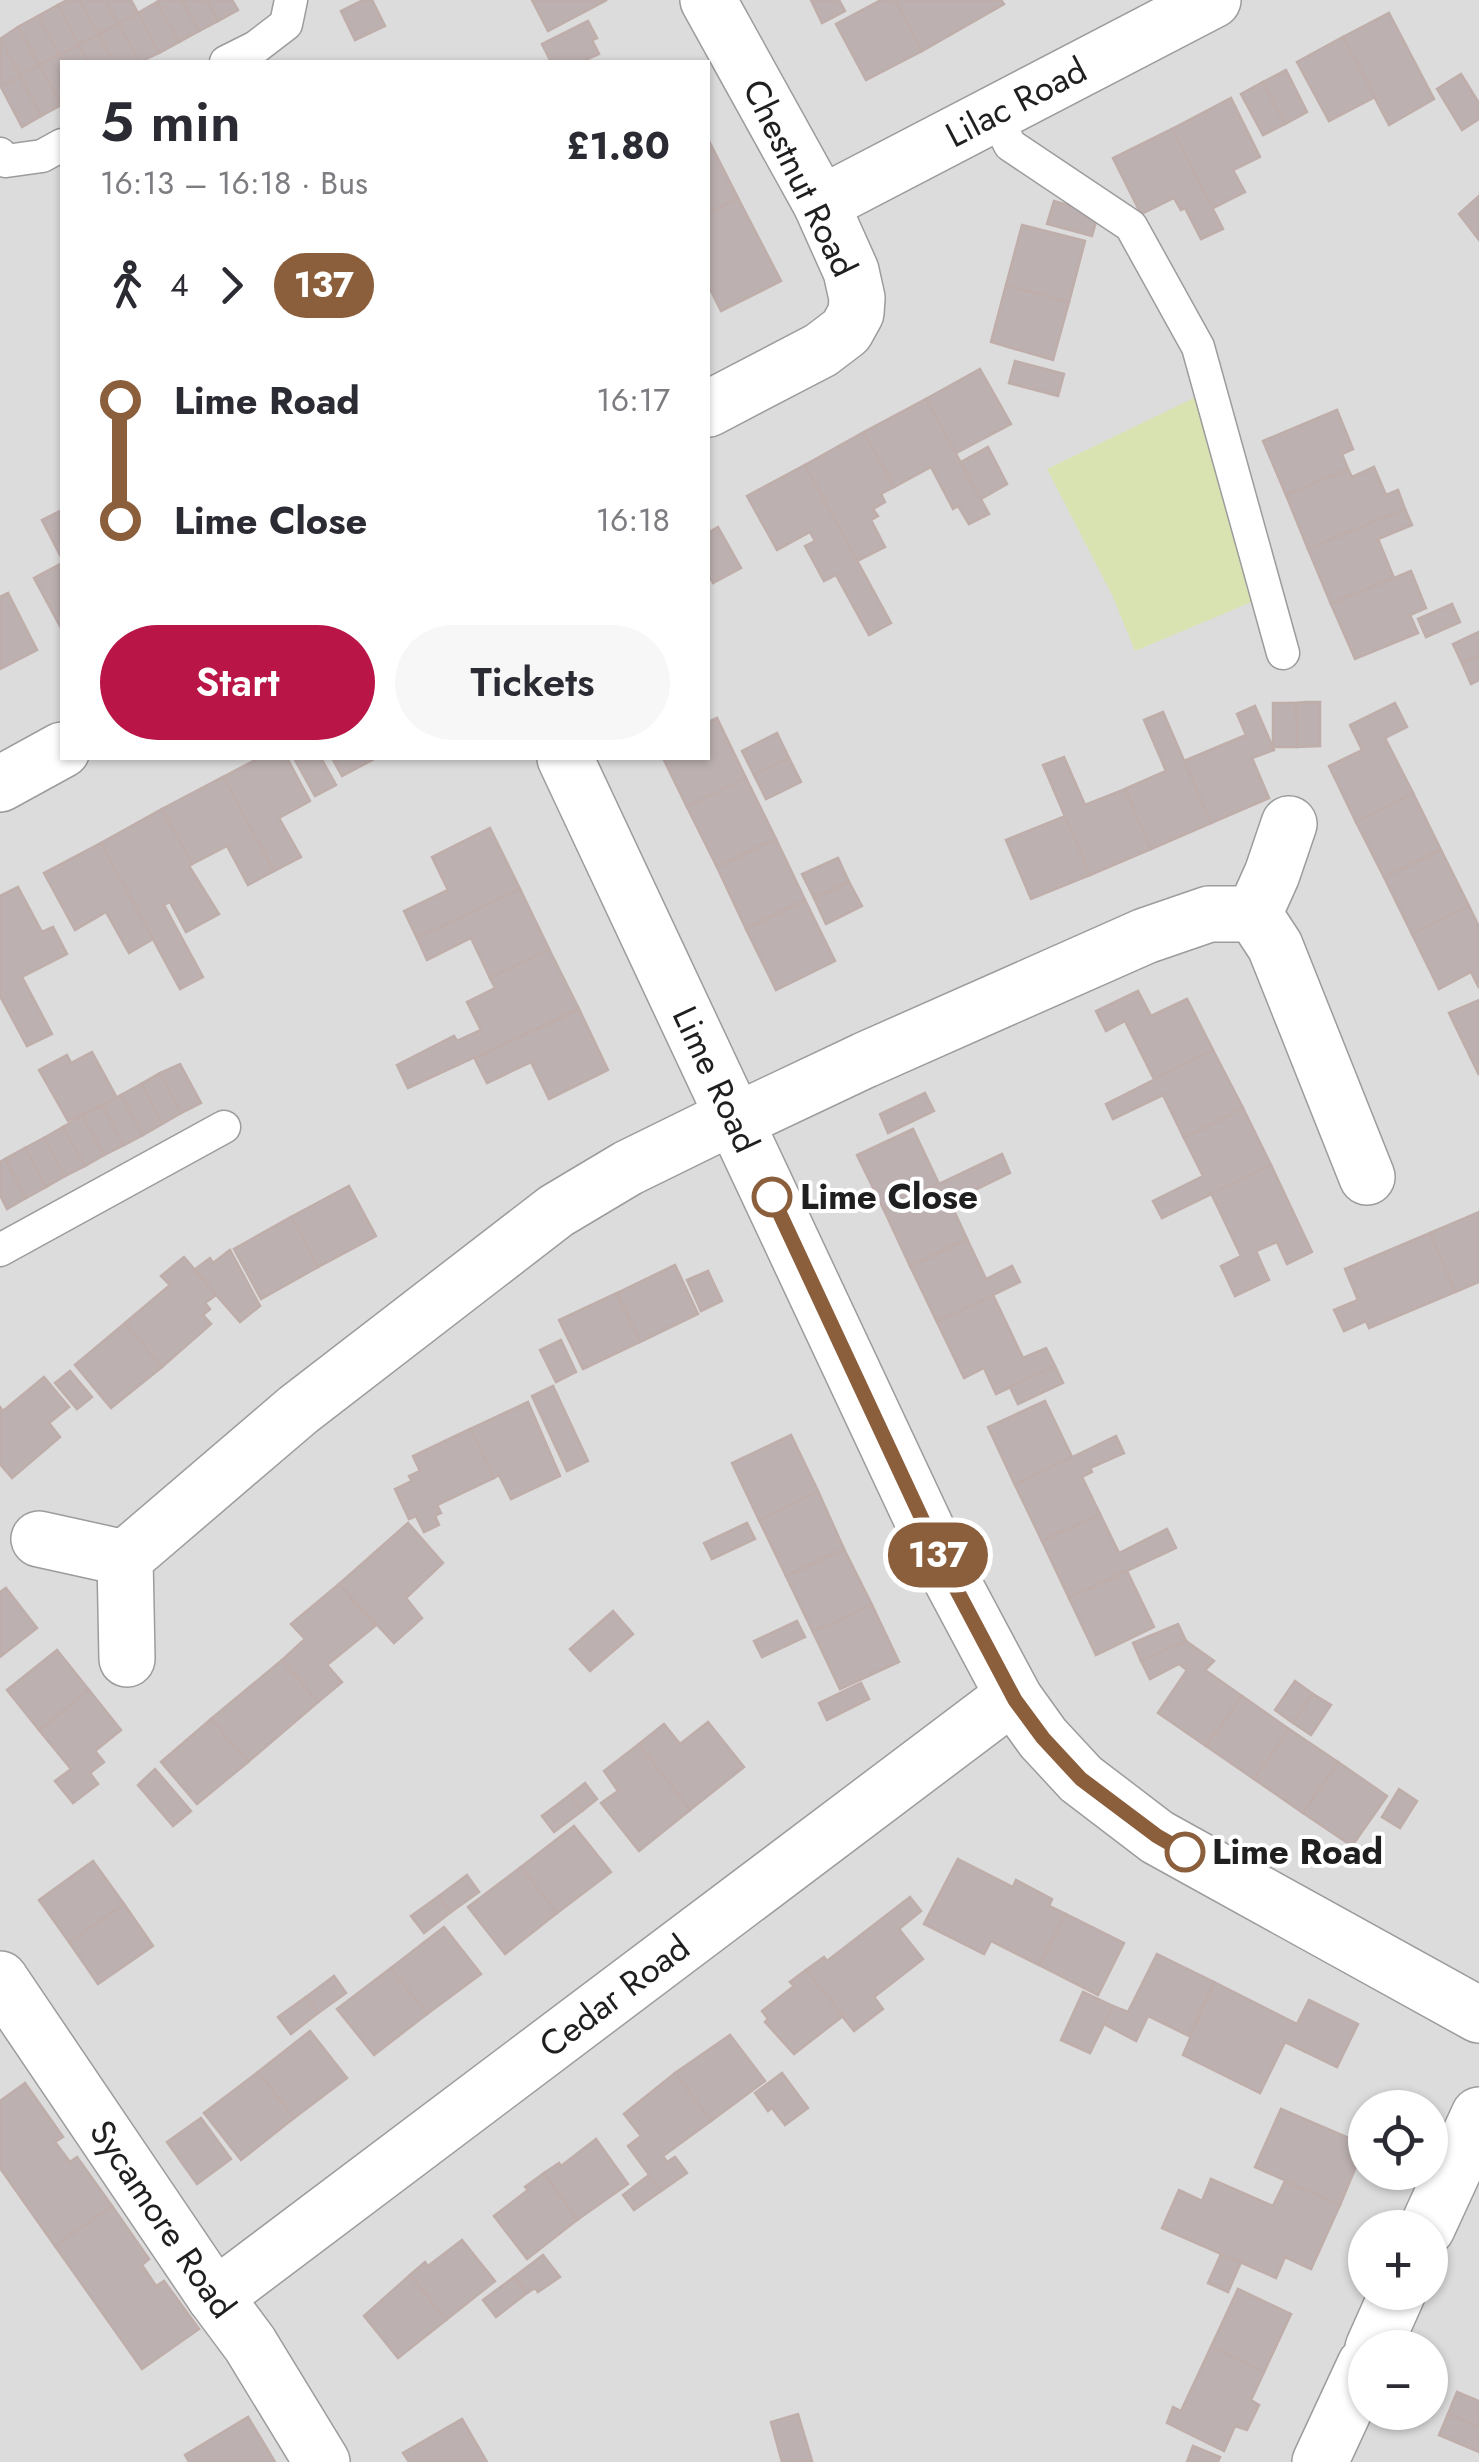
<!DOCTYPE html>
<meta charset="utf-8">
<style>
:root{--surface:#fff;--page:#f7f7f7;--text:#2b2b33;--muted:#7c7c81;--accent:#b91647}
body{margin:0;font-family:Jost,sans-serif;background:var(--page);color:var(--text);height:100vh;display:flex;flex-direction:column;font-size:38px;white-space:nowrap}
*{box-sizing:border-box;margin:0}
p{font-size:32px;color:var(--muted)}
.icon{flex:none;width:55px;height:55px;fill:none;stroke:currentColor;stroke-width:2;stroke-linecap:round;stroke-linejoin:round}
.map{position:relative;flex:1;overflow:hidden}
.side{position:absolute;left:60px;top:60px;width:650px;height:700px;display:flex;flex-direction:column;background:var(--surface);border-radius:0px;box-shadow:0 2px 8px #0004}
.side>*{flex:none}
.badge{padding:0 20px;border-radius:32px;font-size:35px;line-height:65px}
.tools{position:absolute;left:1348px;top:2090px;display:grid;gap:20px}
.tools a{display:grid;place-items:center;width:100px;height:100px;border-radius:50%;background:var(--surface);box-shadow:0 2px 8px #0004;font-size:50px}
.map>.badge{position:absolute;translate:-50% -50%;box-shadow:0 0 0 5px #fff}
.legs{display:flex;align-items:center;gap:15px;height:110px;padding:0 40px;font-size:32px}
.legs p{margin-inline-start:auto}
.overview{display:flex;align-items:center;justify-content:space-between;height:170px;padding:0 40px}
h1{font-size:55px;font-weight:600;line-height:75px}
.cta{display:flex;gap:20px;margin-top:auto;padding:20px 40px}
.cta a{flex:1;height:115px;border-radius:60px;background:var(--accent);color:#fff;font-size:40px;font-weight:600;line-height:115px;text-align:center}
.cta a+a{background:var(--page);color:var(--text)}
ul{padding:0 40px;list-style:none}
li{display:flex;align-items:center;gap:35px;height:120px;font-size:38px}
li i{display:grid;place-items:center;width:15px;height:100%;margin:0 12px;background:currentColor}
li i::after{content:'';width:25px;height:25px;margin:-12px;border:8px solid;border-radius:50%;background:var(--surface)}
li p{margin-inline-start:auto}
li:first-child i{background:linear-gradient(#0000 50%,currentColor 0)}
li:last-child i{background:linear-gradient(currentColor 50%,#0000 0)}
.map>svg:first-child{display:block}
.residential{fill:#dddcdd;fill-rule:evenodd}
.grass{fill:#d9e3b2}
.building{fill:#bcb1b0;stroke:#bfadaa;stroke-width:2.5}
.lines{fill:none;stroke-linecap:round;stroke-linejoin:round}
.lane-casing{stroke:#9c9c9c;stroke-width:35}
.street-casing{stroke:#9c9c9c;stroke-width:58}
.lane{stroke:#fff;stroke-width:32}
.street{stroke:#fff;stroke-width:55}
.line-1-casing{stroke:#fff;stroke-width:22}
.line-1{stroke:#8b5e3c;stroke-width:15}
.stop-1-dot{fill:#fff;stroke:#8b5e3c;stroke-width:5}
.labels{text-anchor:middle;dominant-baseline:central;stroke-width:8;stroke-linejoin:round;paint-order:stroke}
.street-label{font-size:35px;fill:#1f1f1f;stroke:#fff}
.stop-label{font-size:35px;font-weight:bold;fill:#1f1f1f;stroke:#fff;text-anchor:start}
</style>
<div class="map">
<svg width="1479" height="2462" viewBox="0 0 1479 2462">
<rect width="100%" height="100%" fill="#efeae7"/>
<!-- residential -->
<path class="residential" d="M0 0H1479V2462H0ZM62 62H708V758H62ZM1365 2108H1430V2172H1365ZM1365 2228H1430V2292H1365ZM1365 2348H1430V2412H1365Z"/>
<!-- grass -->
<polygon class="grass" points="1200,395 1254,601 1135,651 1113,597 1047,469"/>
<!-- building -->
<g class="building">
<polygon points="67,0 80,0 98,34 79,45 58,5"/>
<polygon points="80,0 105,0 118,24 98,34"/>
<polygon points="105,0 131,0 138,13 118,24"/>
<polygon points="161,0 182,0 199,31 179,42 157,2"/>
<polygon points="182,0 207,0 218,21 199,31"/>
<polygon points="207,0 232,0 238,10 218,21"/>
<polygon points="363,0 372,0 385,26 355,40 341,11"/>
<polygon points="532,0 607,0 548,31"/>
<polygon points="811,0 839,0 845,11 822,23"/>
<polygon points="881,0 895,0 922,51 866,80 836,24"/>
<polygon points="895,0 1001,0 1004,4 922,51"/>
<polygon points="157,2 179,42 159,53 138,13"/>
<polygon points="58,5 79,45 59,55 38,16"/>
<polygon points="138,13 159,53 140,62 118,24"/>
<polygon points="1389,13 1434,99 1389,125 1343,37"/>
<polygon points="38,16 59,55 39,65 18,27"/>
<polygon points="588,21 597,38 592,40 599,54 581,62 551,62 542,44"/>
<polygon points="118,24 140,62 114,62 98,34"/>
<polygon points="18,27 39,65 20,76 0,39"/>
<polygon points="98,34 114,62 88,62 79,45"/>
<polygon points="1343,37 1375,97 1329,121 1297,62"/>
<polygon points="0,39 20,76 1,87 0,86"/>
<polygon points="79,45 88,62 63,62 59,55"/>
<polygon points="59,55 63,62 61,105 39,65"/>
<polygon points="39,65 61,105 41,116 20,76"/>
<polygon points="1286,70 1307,112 1285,124 1263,82"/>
<polygon points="1461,74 1479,103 1479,119 1462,130 1437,89"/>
<polygon points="20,76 41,116 22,127 1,87"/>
<polygon points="1263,82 1285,124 1263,135 1241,94"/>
<polygon points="1231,98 1260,157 1233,170 1245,192 1213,208 1172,129"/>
<polygon points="1172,129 1223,229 1201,239 1185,208 1181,210 1174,198 1141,214 1113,158"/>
<polygon points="709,141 738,198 708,213 708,142"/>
<polygon points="1479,196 1479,240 1459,214"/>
<polygon points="738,198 781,281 721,311 708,285 708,213"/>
<polygon points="1054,201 1098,214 1092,236 1047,224"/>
<polygon points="1022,225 1085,241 1069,302 1006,285"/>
<polygon points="1006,285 1069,302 1053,360 991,342"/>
<polygon points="1015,361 1064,374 1058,396 1009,383"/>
<polygon points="980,369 1011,424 956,453 926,399"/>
<polygon points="926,399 989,514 969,524 958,506 953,509 931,467 894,487 864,432"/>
<polygon points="1337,410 1353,449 1342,454 1348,469 1286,495 1263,441"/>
<polygon points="864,432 894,487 881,494 885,502 873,509 878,516 871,520 885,547 857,561 805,465"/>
<polygon points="988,447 1007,484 981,499 961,462"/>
<polygon points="805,465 891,623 869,635 836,575 824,581 805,546 815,541 810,532 777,550 747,496"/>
<polygon points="1374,467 1386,495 1398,490 1405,509 1308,549 1286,495 1348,469 1352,477"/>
<polygon points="1405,509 1412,525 1378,539 1394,578 1331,604 1308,549"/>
<polygon points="62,510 62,559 42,520"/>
<polygon points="718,527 741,568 713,583 711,579 708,581 708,533"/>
<polygon points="62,563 62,630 34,578"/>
<polygon points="1411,571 1426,608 1410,615 1418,633 1355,659 1331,604"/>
<polygon points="8,593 37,650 0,669 0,597"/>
<polygon points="1452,604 1460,622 1426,637 1418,619"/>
<polygon points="1479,632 1479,655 1462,663 1453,644"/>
<polygon points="1479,655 1479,680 1471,684 1462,663"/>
<polygon points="1306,702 1320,702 1320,746 1297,747 1296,703"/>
<polygon points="1273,703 1296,703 1297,747 1273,747"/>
<polygon points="1395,703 1407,727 1385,738 1413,793 1356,822 1329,766 1362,750 1350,725"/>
<polygon points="1255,706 1274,750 1252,758 1269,798 1211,823 1184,761 1246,735 1237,714"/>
<polygon points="1163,712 1211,823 1151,849 1125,789 1166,771 1144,720"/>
<polygon points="717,718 746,778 687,807 663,758 708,758 708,722"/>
<polygon points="777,733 789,758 754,775 742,751"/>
<polygon points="1064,757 1085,805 1125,789 1151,849 1090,875 1043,765"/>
<polygon points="259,758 287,758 310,801 279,818 301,857 274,871 223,777"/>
<polygon points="294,758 321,758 336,785 315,796"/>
<polygon points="332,758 376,758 342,776"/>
<polygon points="789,758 801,782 766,799 754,775"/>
<polygon points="223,777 274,871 248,885 227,846 192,864 162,809"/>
<polygon points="746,778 776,839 717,867 687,807"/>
<polygon points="1413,793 1441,850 1384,877 1356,822"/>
<polygon points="162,809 192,864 189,866 219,914 186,932 170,902 164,905 203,977 180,989 101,843"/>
<polygon points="1065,816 1090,875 1031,899 1006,840"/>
<polygon points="490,828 520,889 417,938 404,911 448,890 432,857"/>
<polygon points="776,839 805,900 746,929 717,867"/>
<polygon points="101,843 153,939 129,953 106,912 75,930 44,873"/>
<polygon points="1441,850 1469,906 1412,934 1384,877"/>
<polygon points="838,858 849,882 814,898 802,874"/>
<polygon points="849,882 862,906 826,924 814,898"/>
<polygon points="18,887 42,932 53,927 67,954 22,977 52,1034 27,1046 0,996 0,896"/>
<polygon points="520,889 549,949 490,978 471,938 427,960 417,938"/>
<polygon points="805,900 835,961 776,990 746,929"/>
<polygon points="1469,906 1479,927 1479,988 1471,972 1439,989 1412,934"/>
<polygon points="549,949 579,1009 408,1088 397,1065 454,1036 457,1041 481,1030 467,1002 495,988 490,978"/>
<polygon points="1138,991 1151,1016 1187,999 1213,1050 1154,1079 1125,1021 1106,1031 1096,1011"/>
<polygon points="1479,1000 1479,1075 1449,1013"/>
<polygon points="579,1009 608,1070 549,1099 531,1062 487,1083 475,1059"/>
<polygon points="1213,1050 1243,1108 1184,1138 1163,1095 1113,1119 1106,1104"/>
<polygon points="92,1052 117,1098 68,1121 39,1070 67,1055 71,1063"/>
<polygon points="180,1064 201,1103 181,1113 160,1073"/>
<polygon points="160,1073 181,1113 162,1124 141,1084"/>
<polygon points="141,1084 162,1124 143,1135 121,1095"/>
<polygon points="925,1093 934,1111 888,1133 880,1114"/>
<polygon points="121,1095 143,1135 124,1145 102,1106"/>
<polygon points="102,1106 124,1145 104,1155 82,1116"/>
<polygon points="1243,1108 1271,1165 1162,1218 1153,1201 1203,1176 1184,1138"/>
<polygon points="82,1116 104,1155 85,1166 63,1127"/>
<polygon points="63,1127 85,1166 65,1176 44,1138"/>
<polygon points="913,1129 939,1184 884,1210 857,1155"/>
<polygon points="44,1138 65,1176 46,1187 25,1148"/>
<polygon points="25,1148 46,1187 26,1198 5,1159"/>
<polygon points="1002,1154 1010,1173 950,1202 967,1239 910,1266 884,1210"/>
<polygon points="5,1159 26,1198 7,1209 0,1195 0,1162"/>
<polygon points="1271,1165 1312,1252 1287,1264 1277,1242 1256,1251 1269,1280 1235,1296 1221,1266 1241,1256 1211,1193"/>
<polygon points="349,1186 376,1236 318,1267 291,1217"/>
<polygon points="1479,1212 1479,1282 1455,1292 1430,1233"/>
<polygon points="291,1217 318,1267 261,1299 234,1249"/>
<polygon points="1430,1233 1455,1292 1369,1328 1366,1321 1344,1331 1334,1310 1358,1300 1345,1269"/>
<polygon points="967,1239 986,1279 1012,1266 1020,1282 937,1322 910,1266"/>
<polygon points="230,1250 260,1306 240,1322 194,1270 210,1258 213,1263"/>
<polygon points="184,1257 216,1295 205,1303 210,1309 203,1315 211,1324 162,1367 125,1323 170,1285 161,1276"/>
<polygon points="675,1265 698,1314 640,1342 617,1293"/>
<polygon points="708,1271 722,1301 701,1311 687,1280"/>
<polygon points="617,1293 640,1342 583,1369 559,1320"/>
<polygon points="993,1295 1023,1358 1046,1348 1055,1366 996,1394 984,1368 964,1378 937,1322"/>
<polygon points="125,1323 162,1367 111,1408 75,1365"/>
<polygon points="561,1340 576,1372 556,1382 540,1350"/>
<polygon points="1055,1366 1063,1383 1018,1404 1010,1387"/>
<polygon points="70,1371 92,1397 77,1409 55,1383"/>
<polygon points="44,1377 69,1407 49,1423 60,1437 12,1478 0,1464 0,1407 3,1411"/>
<polygon points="553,1386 588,1461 567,1471 532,1396"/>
<polygon points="1045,1401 1072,1457 1015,1485 988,1427"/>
<polygon points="528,1402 560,1476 511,1499 499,1475 494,1478 470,1429"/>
<polygon points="470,1429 494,1478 437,1505 441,1513 435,1516 439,1525 424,1532 416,1516 409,1519 395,1489 412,1481 409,1476 420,1471 413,1456"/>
<polygon points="791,1435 818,1491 759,1520 732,1463"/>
<polygon points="1116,1436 1124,1453 1090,1468 1092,1472 1082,1477 1100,1514 1042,1541 1015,1485"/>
<polygon points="818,1491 844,1549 786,1576 759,1520"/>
<polygon points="1100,1514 1119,1553 1167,1529 1176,1548 1069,1598 1042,1541"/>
<polygon points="408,1523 443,1563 406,1598 422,1618 394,1643 339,1584"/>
<polygon points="747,1523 755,1539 712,1559 704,1543"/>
<polygon points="844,1549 872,1605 813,1632 786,1576"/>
<polygon points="1127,1571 1154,1627 1096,1655 1069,1598"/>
<polygon points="339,1584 375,1626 327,1665 342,1682 318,1702 282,1660 305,1639 291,1624"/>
<polygon points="6,1588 37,1628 0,1657 0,1592"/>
<polygon points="872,1605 899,1662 840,1689 813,1632"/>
<polygon points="613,1611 633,1634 590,1671 570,1649"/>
<polygon points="797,1621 805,1637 762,1657 754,1641"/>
<polygon points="1178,1624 1186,1641 1141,1661 1133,1643"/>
<polygon points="1186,1641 1214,1661 1205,1670 1242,1696 1206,1746 1158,1713 1187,1670 1179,1664 1150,1679 1141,1661"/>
<polygon points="57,1650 89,1690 39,1730 7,1690"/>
<polygon points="282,1660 318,1702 248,1762 211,1719"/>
<polygon points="1295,1681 1313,1694 1293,1723 1275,1710"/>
<polygon points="861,1683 869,1699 827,1720 819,1703"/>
<polygon points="89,1690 121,1730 95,1751 104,1762 90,1773 98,1784 73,1803 55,1781 71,1769 39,1730"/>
<polygon points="1313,1694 1331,1705 1311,1735 1293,1723"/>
<polygon points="1242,1696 1289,1729 1254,1779 1206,1746"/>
<polygon points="211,1719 248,1762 197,1804 161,1762"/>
<polygon points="708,1722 744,1767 690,1810 639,1744 664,1724 680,1744"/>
<polygon points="1289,1729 1338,1762 1303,1813 1254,1779"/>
<polygon points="639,1744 690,1810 639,1851 601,1803 618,1791 604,1771"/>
<polygon points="1338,1762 1387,1796 1352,1846 1303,1813"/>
<polygon points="155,1769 191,1811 173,1826 138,1785"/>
<polygon points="585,1783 597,1799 582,1811 570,1795"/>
<polygon points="1399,1789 1417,1801 1400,1828 1382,1817"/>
<polygon points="570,1795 582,1811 554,1832 542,1816"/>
<polygon points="574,1826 611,1872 557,1913 521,1867"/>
<polygon points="958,1859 1013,1887 1016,1880 1052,1899 1049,1906 1066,1914 1039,1965 991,1941 984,1954 924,1924"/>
<polygon points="93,1861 124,1904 69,1942 39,1900"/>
<polygon points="521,1867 557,1913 505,1954 468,1907"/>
<polygon points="467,1875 479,1892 451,1912 439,1896"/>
<polygon points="439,1896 451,1912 424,1933 411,1916"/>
<polygon points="910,1897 921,1911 899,1929 923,1959 874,1997 883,2009 854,2031 806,1970 824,1957 827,1961"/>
<polygon points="124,1904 153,1946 98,1984 69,1942"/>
<polygon points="1066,1914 1124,1943 1098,1995 1039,1965"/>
<polygon points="444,1927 481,1974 427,2014 391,1968"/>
<polygon points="1157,1954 1214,1982 1189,2036 1148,2016 1136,2041 1104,2024 1113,2006 1128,2012"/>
<polygon points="391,1968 427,2014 374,2055 337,2009"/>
<polygon points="806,1970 843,2016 794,2054 765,2022 768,2019 762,2011 794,1986 790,1982"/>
<polygon points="334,1976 346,1993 318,2013 306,1997"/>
<polygon points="1214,1982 1297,2024 1309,2000 1358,2024 1337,2067 1285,2042 1260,2093 1183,2055"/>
<polygon points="1083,1992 1113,2006 1090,2053 1061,2040"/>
<polygon points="306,1997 318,2013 291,2034 278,2017"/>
<polygon points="310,2031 347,2078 294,2118 258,2072"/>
<polygon points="730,2035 765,2081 711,2121 675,2073"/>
<polygon points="258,2072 294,2118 241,2160 204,2113"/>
<polygon points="675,2073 711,2121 663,2156 667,2162 675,2157 687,2173 661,2191 628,2146 641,2136 624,2114"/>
<polygon points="782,2073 808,2108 785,2125 772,2108 768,2111 755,2093"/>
<polygon points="25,2083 63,2137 55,2142 70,2162 77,2157 112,2206 55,2246 0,2168 0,2101"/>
<polygon points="1281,2109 1365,2145 1340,2205 1255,2167"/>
<polygon points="201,2118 231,2159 197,2184 167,2142"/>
<polygon points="596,2139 628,2184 577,2220 544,2173 559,2163 561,2166"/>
<polygon points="544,2173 577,2220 527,2259 494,2216 528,2190 525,2187"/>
<polygon points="649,2175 661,2191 634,2210 623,2195"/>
<polygon points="1211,2179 1273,2206 1285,2181 1340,2205 1311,2269 1285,2257 1276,2278 1162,2228 1179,2190 1202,2201"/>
<polygon points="112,2206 149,2259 142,2265 156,2286 164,2281 199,2329 142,2369 55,2246"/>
<polygon points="462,2240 495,2281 446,2320 410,2275 425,2262 428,2266"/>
<polygon points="1221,2254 1241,2262 1228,2292 1208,2283"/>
<polygon points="543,2255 560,2277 538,2292 535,2288 527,2293 514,2277"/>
<polygon points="410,2275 446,2320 398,2358 364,2316"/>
<polygon points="514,2277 527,2293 496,2317 483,2300"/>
<polygon points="1238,2289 1291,2314 1264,2372 1211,2347"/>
<polygon points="1211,2347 1264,2372 1251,2400 1259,2405 1247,2430 1235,2426 1224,2451 1167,2423 1173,2407 1181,2411"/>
<polygon points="1457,2392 1479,2401 1479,2427 1448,2414"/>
<polygon points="798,2414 812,2461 782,2462 771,2422"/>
<polygon points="1448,2414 1479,2427 1479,2452 1439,2435"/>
<polygon points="248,2417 275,2462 189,2462 185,2455"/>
<polygon points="462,2419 487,2462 409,2462 403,2453"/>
<polygon points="1193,2446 1220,2457 1218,2462 1187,2462"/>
</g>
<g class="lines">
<defs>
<g id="lane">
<polyline points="226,62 256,47 286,24 291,0"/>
<polyline points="995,115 1010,145 1131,226 1198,347 1283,653"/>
<polyline points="0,154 6,161 42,156 62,145"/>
<polyline points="0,1250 224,1127"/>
</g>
<g id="street">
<path id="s1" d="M821 204 1213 0"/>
<polyline points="708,409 821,350 846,331 856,313 857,298 851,271 821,204 708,0"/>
<path id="s2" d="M565 758 943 1564 1015 1699 1043 1738 1081 1779 1157 1837 1479 2015"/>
<polyline points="0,784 62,750"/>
<polyline points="1254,914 1272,874 1289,824"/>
<polyline points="736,1121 865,1060 1145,936 1209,914 1254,914 1275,946 1367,1177"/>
<polyline points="39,1539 125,1558"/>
<polyline points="127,1659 125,1558 298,1410 556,1211 628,1168 734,1116"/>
<path id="s3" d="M0 1979 215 2297 250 2344 322 2462"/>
<polyline points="1427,2228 1479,2115"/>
<path id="s4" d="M215 2297 994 1710 1015 1699"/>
<polyline points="1373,2348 1398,2292"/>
<polyline points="1320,2462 1365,2365"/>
</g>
</defs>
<!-- lane casing -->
<use href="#lane" class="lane-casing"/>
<!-- street casing -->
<use href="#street" class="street-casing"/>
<!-- lane -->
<use href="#lane" class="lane"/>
<!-- street -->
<use href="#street" class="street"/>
</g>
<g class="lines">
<defs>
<polyline id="line-1" points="772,1197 943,1564 1015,1700 1043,1738 1081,1779 1157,1836 1185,1852"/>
</defs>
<!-- line-1 casing -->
<use href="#line-1" class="line-1-casing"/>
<!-- line-1 -->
<use href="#line-1" class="line-1"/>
</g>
<!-- markers -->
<g class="stop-1-dot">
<circle cx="772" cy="1197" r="18"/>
<circle cx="1185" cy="1852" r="18"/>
</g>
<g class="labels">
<!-- street labels -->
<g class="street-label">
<text stroke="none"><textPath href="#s1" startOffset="220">Lilac Road</textPath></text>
<text transform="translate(800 178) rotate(64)">Chestnut Road</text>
<text stroke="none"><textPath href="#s2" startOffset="355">Lime Road</textPath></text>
<text stroke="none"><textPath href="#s4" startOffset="500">Cedar Road</textPath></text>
<text stroke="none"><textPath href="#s3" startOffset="290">Sycamore Road</textPath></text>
</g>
<!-- stop labels -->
<g class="stop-label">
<text x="800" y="1197">Lime Close</text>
<text x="1212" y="1852">Lime Road</text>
</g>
</g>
</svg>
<div class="tools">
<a><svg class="icon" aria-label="locate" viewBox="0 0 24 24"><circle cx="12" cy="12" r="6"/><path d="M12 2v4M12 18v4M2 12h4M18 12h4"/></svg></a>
<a>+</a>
<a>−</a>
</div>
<b class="badge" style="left:938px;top:1555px;background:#8b5e3c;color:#fff">137</b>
<section class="side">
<div class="overview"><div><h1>5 min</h1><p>16:13 – 16:18 · Bus</p></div><b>£1.80</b></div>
<div class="legs"><svg class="icon" aria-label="walk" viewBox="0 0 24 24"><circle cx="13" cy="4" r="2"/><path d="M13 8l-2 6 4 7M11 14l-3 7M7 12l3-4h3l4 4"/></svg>4<svg class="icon" aria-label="forward" viewBox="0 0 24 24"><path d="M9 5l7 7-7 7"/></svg><b class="badge" style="background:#8b5e3c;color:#fff">137</b></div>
<ul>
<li><i style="color:#8b5e3c"></i><b>Lime Road</b><p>16:17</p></li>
<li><i style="color:#8b5e3c"></i><b>Lime Close</b><p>16:18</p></li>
</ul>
<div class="cta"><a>Start</a><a>Tickets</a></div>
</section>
</div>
